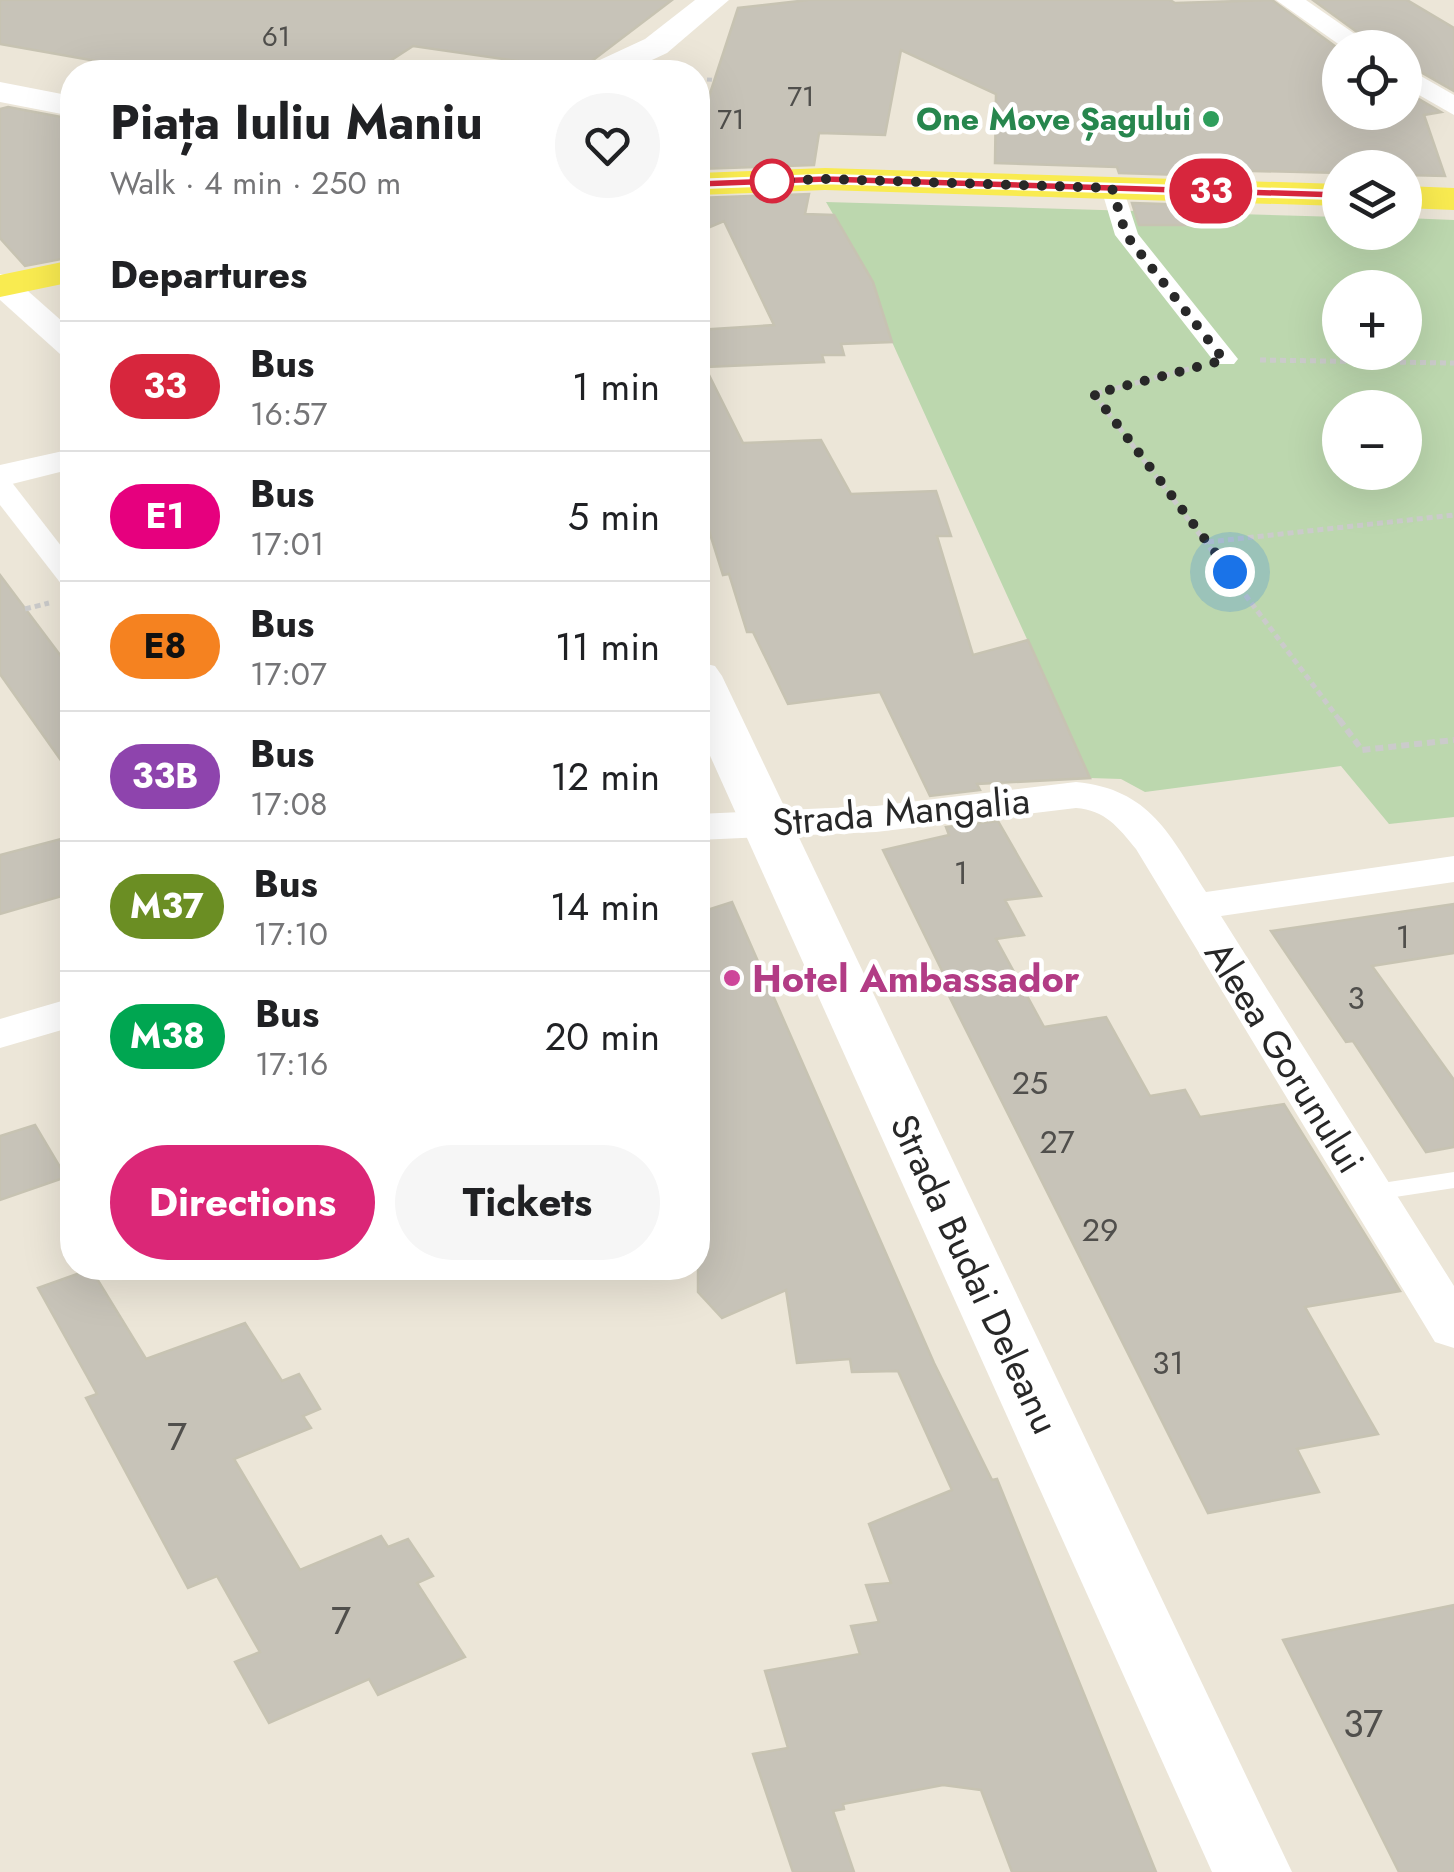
<!DOCTYPE html>
<meta charset="utf-8">
<style>
:root{--surface:#fff;--page:#f6f6f6;--text:#202124;--muted:#757577;--line:#e0e0e0;--accent:#db2777}
body{margin:0;font-family:Jost,sans-serif;background:var(--page);color:var(--text);height:100vh;display:flex;flex-direction:column;font-size:38px;white-space:nowrap}
*{box-sizing:border-box;margin:0}
p{font-size:32px;color:var(--muted)}
.icon{flex:none;width:55px;height:55px;fill:none;stroke:currentColor;stroke-width:2;stroke-linecap:round;stroke-linejoin:round}
.map{position:relative;flex:1;overflow:hidden}
.side{position:absolute;left:60px;top:60px;width:650px;height:1220px;display:flex;flex-direction:column;background:var(--surface);border-radius:40px;box-shadow:0 10px 40px #0002}
.side>*{flex:none}
.badge{padding:0 20px;border-radius:32px;font-size:35px;line-height:65px}
.fabs{position:absolute;left:1322px;top:30px;display:grid;gap:20px}
.fabs a{display:grid;place-items:center;width:100px;height:100px;border-radius:50%;background:var(--surface);box-shadow:0 10px 40px #0002;font-size:50px}
.you{position:absolute;width:50px;height:50px;margin:-25px;border:8px solid #fff;border-radius:50%;background:#1a73e8;box-shadow:0 0 0 15px #1a73e833}
.map>.badge{position:absolute;translate:-50% -50%;box-shadow:0 0 0 5px #fff}
h2{padding:0 50px;font-size:38px;line-height:90px}
.round{display:grid;place-items:center;flex:none;width:105px;height:105px;border-radius:52px;background:var(--page)}
.overview{display:flex;align-items:center;justify-content:space-between;height:170px;padding:0 50px}
h1{font-size:48px;font-weight:700;line-height:75px}
.cta{display:flex;gap:20px;margin-top:auto;padding:20px 50px}
.cta a{flex:1;height:115px;border-radius:60px;background:var(--accent);color:#fff;font-size:40px;font-weight:700;line-height:115px;text-align:center}
.cta a+a{background:var(--page);color:var(--text)}
ul{padding:0;list-style:none}
li{display:flex;align-items:center;gap:30px;height:130px;padding:0 50px;border-top:2px solid var(--line)}
li div{flex:1}
li b{display:block;font-size:38px}
li em{font-style:normal}
li .badge{min-width:110px;font-weight:700;text-align:center}
.map>svg:first-child{display:block}
.cemetery{fill:#bcd7ae;fill-rule:evenodd}
.building{fill:#c7c3b8;stroke:#c7c3b2;stroke-width:2.5}
.lines{fill:none;stroke-linecap:round;stroke-linejoin:round}
.path-far2{stroke:#cbcbcb;stroke-width:4;stroke-dasharray:5 4;stroke-linecap:butt}
.path-far1{stroke:#cbcbcb;stroke-width:5;stroke-dasharray:6 4;stroke-linecap:butt}
.path{stroke:#cbcbcb;stroke-width:6;stroke-dasharray:8 5;stroke-linecap:butt}
.service{fill:#fff;fill-rule:evenodd}
.pedestrian{fill:#fff;fill-rule:evenodd}
.minor{fill:#fff;fill-rule:evenodd}
.tertiary{fill:#fff;fill-rule:evenodd}
.secondary{fill:#fff;fill-rule:evenodd}
.primary{fill:#f9eb50;fill-rule:evenodd}
.line{fill:#d7263d;stroke:#fff;stroke-width:2.5}
.walk{stroke:#282828;stroke-width:10;stroke-dasharray:0 18}
.leisure-dot{fill:#2e9e5b;stroke:#fff;stroke-width:4}
.stop-dot{fill:#fff;stroke:#d7263d;stroke-width:5}
.hotel-dot{fill:#d1479c;stroke:#fff;stroke-width:4}
.labels{text-anchor:middle;dominant-baseline:central;stroke-width:9;stroke-linejoin:round;paint-order:stroke}
.far-number-label{font-size:28px;fill:#504f4c}
.far-leisure-label{font-size:32px;font-weight:bold;fill:#27864d;stroke:#fff;text-anchor:end}
.number-label{font-size:32px;fill:#504f4c}
.street-label{font-size:38px;fill:#282828;stroke:#fff}
.hotel-label{font-size:38px;font-weight:bold;fill:#b23c85;stroke:#fff;text-anchor:start}
.near-number-label{font-size:38px;fill:#504f4c}
</style>
<div class="map">
<svg width="1454" height="1872" viewBox="0 0 1454 1872">
<rect width="100%" height="100%" fill="#ece6d8"/>
<!-- cemetery -->
<path class="cemetery" d="M826 202 1340 217V232H1405V218L1454 220V817L1389 824 1341 766 1145 792 1121 779 1090 778 892 342 859 259ZM1340 288H1405V352H1340ZM1340 408H1405V472H1340Z"/>
<!-- building -->
<g class="building">
<polygon points="0,0 672,0 580,70 413,46 373,72 158,72 0,44"/>
<polygon points="808,0 1170,0 1175,3 1272,0 1340,50 1340,112 1405,112 1405,91 1441,112 1424,115 1445,176 1405,175 1405,168 1340,168 1340,173 1211,170 1214,176 1119,173 1117,167 995,163 996,94 901,50 885,135 819,133 814,165 698,169 698,130 738,8"/>
<polygon points="1313,0 1407,0 1454,28 1454,91 1405,63 1405,48 1379,48"/>
<polygon points="8,107 72,119 72,257 25,266 0,238 0,109"/>
<polygon points="809,194 805,214 834,215 873,282 892,342 841,344 844,355 822,355 824,362 705,367 743,443 821,440 851,494 936,491 951,536 937,536 973,655 1028,640 1090,778 977,784 980,790 930,796 880,692 788,704 753,632 747,632 729,574 723,575 706,521 698,521 698,330 774,325 724,221 698,232 698,198"/>
<polygon points="1132,203 1227,206 1236,225 1139,225"/>
<polygon points="0,575 72,671 72,776 0,674"/>
<polygon points="998,821 1041,896 1005,900 1024,935 996,939 1044,1027 1106,1017 1150,1096 1185,1090 1200,1117 1284,1104 1400,1291 1305,1307 1378,1434 1297,1449 1319,1492 1208,1513 944,986 949,985 883,850 949,835 946,827"/>
<polygon points="72,836 72,893 0,914 0,855"/>
<polygon points="732,902 934,1363 992,1480 997,1479 1156,1872 1012,1872 981,1790 943,1785 843,1804 844,1809 833,1811 854,1872 793,1872 753,1754 788,1748 765,1671 860,1654 851,1626 879,1622 866,1585 891,1583 869,1524 952,1490 898,1371 852,1372 850,1359 797,1363 786,1290 722,1318 698,1292 698,913"/>
<polygon points="1454,904 1454,953 1372,966 1454,1080 1454,1147 1426,1152 1353,1041 1346,1042 1271,931"/>
<polygon points="35,1125 66,1177 0,1200 0,1136"/>
<polygon points="91,1269 146,1359 245,1323 282,1381 299,1374 320,1409 303,1416 311,1428 234,1459 300,1570 381,1536 388,1547 408,1539 433,1576 417,1583 465,1657 378,1695 369,1679 269,1723 235,1662 260,1652 217,1576 188,1588 86,1398 97,1394 38,1288"/>
<polygon points="1454,1605 1454,1872 1399,1872 1283,1640"/>
</g>
<g class="lines">
<!-- path-far2 -->
<polyline class="path-far2" points="698,79 715,80"/>
<!-- path-far1 -->
<g class="path-far1">
<polyline points="1260,360 1454,363"/>
<polyline points="1189,369 1094,394 1341,722"/>
<polyline points="1208,542 1454,515"/>
<polyline points="25,609 49,603"/>
</g>
<!-- path -->
<polyline class="path" points="1339,719 1362,750 1454,740"/>
<!-- service -->
<polygon class="service" points="1454,1172 1454,1188 1369,1201 1360,1199 1356,1193 1360,1187 1369,1185"/>
<!-- pedestrian -->
<g class="pedestrian">
<polygon points="1112,181 1123,188 1138,234 1238,359 1234,364 1216,364 1115,235 1101,188"/>
<polygon points="0,478 10,480 72,560 72,588 62,585 0,505"/>
</g>
<!-- minor -->
<g class="minor">
<polygon points="1276,0 1306,0 1375,48 1344,48"/>
<polygon points="1405,67 1454,95 1454,115 1405,87"/>
<polygon points="0,274 11,276 72,330 72,357 60,354 0,300"/>
<polygon points="72,449 72,469 0,487 0,465"/>
<path d="M1076 782C1150 789 1170 835 1206 892L1454 856V882L1221 916 1454 1286V1348L1435 1342 1136 849C1118 827 1105 810 1076 808L876 832 698 840V814L876 806Z"/>
<polygon points="72,998 72,1027 0,1048 0,1019"/>
</g>
<!-- tertiary -->
<polygon class="tertiary" points="695,0 729,0 667,53 626,72 585,72 589,65 645,39"/>
<!-- secondary -->
<g class="secondary">
<polygon points="0,82 72,96 72,116 0,102"/>
<polygon points="698,662 715,666 722,676 1292,1872 1212,1872 698,729"/>
</g>
<!-- primary -->
<g class="primary">
<polygon points="825,168 1340,184 1340,206 825,190 698,195 698,173"/>
<polygon points="1405,186 1454,188 1454,210 1405,208"/>
<polygon points="72,260 72,282 0,297 0,275"/>
</g>
</g>
<!-- line -->
<polygon class="line" points="825,175 1340,191 1346,195 1340,199 825,183 698,188 691,184 698,180"/>
<g class="lines">
<!-- walk -->
<polyline class="walk" points="772,181 825,179 1112,188 1126,235 1224,360 1094,394 1230,572"/>
</g>
<!-- markers -->
<circle class="leisure-dot" cx="1211" cy="119" r="10"/>
<circle class="stop-dot" cx="772" cy="181" r="20"/>
<circle class="hotel-dot" cx="732" cy="978" r="10"/>
<g class="labels">
<!-- far-number labels -->
<g class="far-number-label">
<text x="276" y="36">61</text>
<text x="801" y="96">71</text>
<text x="731" y="119">71</text>
</g>
<!-- far-leisure labels -->
<g class="far-leisure-label">
<text x="1191" y="119">One Move Șagului</text>
</g>
<!-- number labels -->
<g class="number-label">
<text x="961" y="873">1</text>
<text x="1403" y="937">1</text>
<text x="1356" y="998">3</text>
<text x="1030" y="1083">25</text>
<text x="1057" y="1142">27</text>
<text x="1100" y="1230">29</text>
<text x="1168" y="1363">31</text>
</g>
<!-- street labels -->
<g class="street-label">
<text transform="translate(901 811) rotate(-5)">Strada Mangalia</text>
<text transform="translate(1285 1057) rotate(58)">Aleea Gorunului</text>
<text transform="translate(975 1274) rotate(65)">Strada Budai Deleanu</text>
</g>
<!-- hotel labels -->
<g class="hotel-label">
<text x="752" y="978">Hotel Ambassador</text>
</g>
<!-- near-number labels -->
<g class="near-number-label">
<text x="177" y="1436">7</text>
<text x="341" y="1620">7</text>
<text x="1363" y="1723">37</text>
</g>
</g>
</svg>
<div class="fabs">
<a><svg class="icon" aria-label="locate" viewBox="0 0 24 24"><circle cx="12" cy="12" r="6"/><path d="M12 2v4M12 18v4M2 12h4M18 12h4"/></svg></a>
<a><svg class="icon" aria-label="layers" viewBox="0 0 24 24"><path d="M12 4l9 5-9 5-9-5zM3 14l9 5 9-5"/></svg></a>
<a>+</a>
<a>−</a>
</div>
<div class="you" style="left:1230px;top:572px"></div>
<b class="badge" style="left:1211px;top:191px;background:#d7263d;color:#fff">33</b>
<section class="side">
<div class="overview"><div><h1>Piața Iuliu Maniu</h1><p>Walk · 4 min · 250 m</p></div><a class="round"><svg class="icon" aria-label="heart" viewBox="0 0 24 24"><path d="M12 20l-8-8c-3-5 5-10 8-4 3-6 11-1 8 4z"/></svg></a></div>
<h2>Departures</h2>
<ul>
<li><span class="badge" style="background:#d7263d;color:#fff">33</span><div><b>Bus</b><p>16:57</p></div><em>1 min</em></li>
<li><span class="badge" style="background:#e6007e;color:#fff">E1</span><div><b>Bus</b><p>17:01</p></div><em>5 min</em></li>
<li><span class="badge" style="background:#f58220;color:#111">E8</span><div><b>Bus</b><p>17:07</p></div><em>11 min</em></li>
<li><span class="badge" style="background:#8e44ad;color:#fff">33B</span><div><b>Bus</b><p>17:08</p></div><em>12 min</em></li>
<li><span class="badge" style="background:#6b8e23;color:#fff">M37</span><div><b>Bus</b><p>17:10</p></div><em>14 min</em></li>
<li><span class="badge" style="background:#00a651;color:#fff">M38</span><div><b>Bus</b><p>17:16</p></div><em>20 min</em></li>
</ul>
<div class="cta"><a>Directions</a><a>Tickets</a></div>
</section>
</div>
